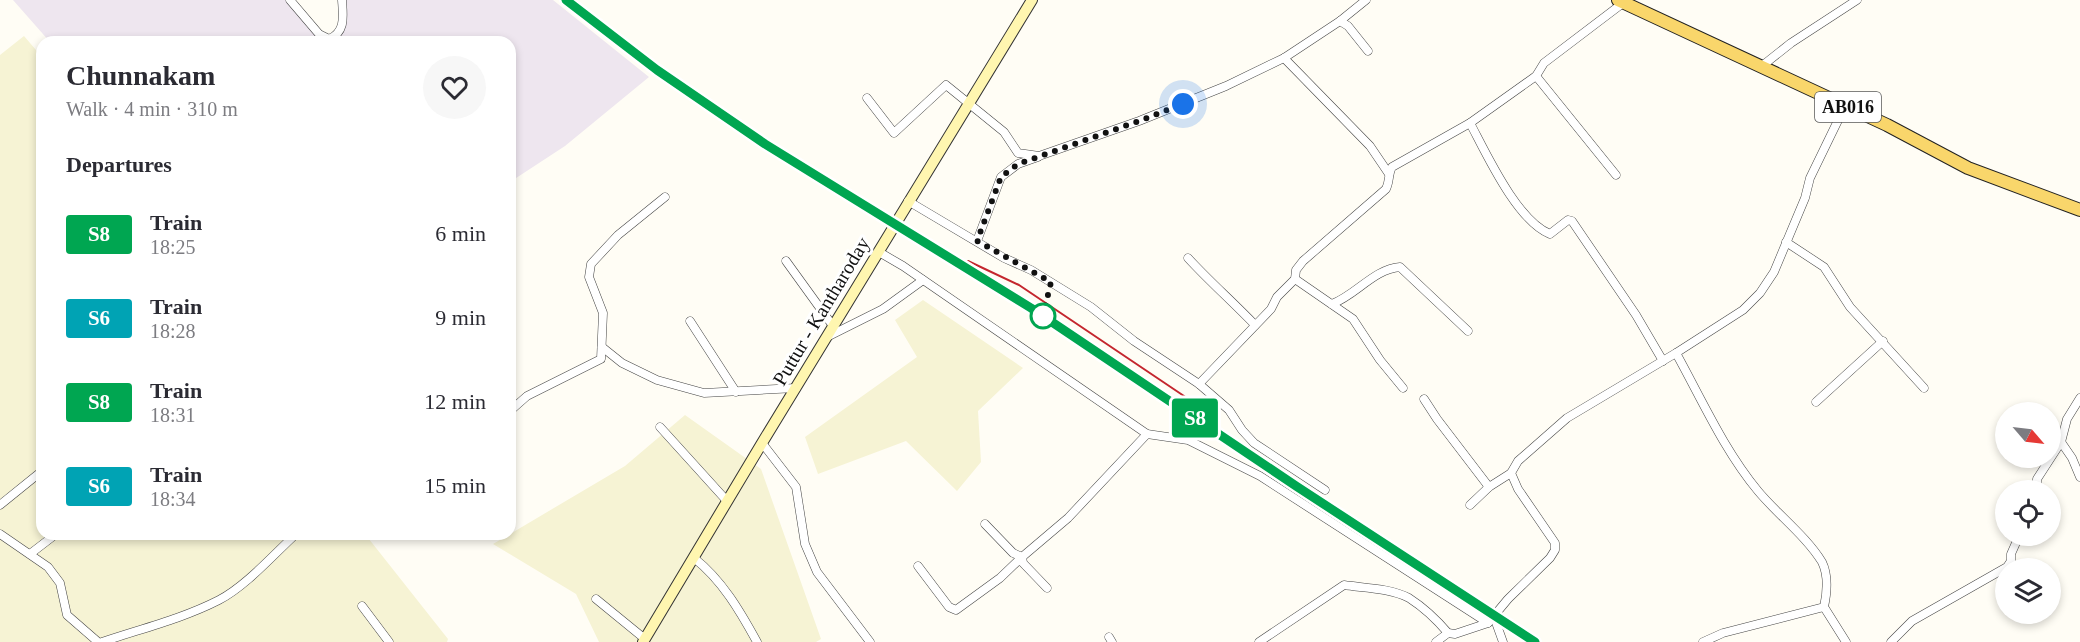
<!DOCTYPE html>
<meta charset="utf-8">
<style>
:root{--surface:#fff;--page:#f7f7f7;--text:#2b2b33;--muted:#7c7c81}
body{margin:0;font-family:"Times New Roman",serif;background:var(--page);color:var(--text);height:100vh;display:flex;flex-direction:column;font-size:22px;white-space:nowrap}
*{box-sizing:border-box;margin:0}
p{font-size:20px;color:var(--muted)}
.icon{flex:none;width:33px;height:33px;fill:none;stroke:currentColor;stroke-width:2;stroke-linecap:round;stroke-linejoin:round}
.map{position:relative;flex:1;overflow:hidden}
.details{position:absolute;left:36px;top:36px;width:480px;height:504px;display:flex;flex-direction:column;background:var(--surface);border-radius:18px;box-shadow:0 3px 9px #0003}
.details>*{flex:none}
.badge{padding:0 12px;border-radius:4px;font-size:21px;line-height:39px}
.needle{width:39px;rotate:118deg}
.buttons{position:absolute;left:1995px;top:402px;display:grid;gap:12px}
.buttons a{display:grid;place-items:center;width:66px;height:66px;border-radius:50%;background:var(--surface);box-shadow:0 3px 9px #0003;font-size:30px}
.you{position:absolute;width:30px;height:30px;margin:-15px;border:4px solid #fff;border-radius:50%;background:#1a73e8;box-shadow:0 0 0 9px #1a73e833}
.map>.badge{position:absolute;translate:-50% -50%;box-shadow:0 0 0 3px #fff}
h2{padding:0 30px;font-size:22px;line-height:54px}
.round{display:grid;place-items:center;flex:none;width:63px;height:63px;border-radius:32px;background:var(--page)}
.summary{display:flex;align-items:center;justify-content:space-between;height:102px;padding:0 30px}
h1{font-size:28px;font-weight:600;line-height:45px}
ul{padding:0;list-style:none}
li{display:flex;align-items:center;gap:18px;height:84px;padding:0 30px}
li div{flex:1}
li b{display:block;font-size:22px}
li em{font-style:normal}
li .badge{min-width:66px;font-weight:700;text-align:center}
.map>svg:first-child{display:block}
.industrial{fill:#eee6ef}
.farmland{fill:#f6f3d4}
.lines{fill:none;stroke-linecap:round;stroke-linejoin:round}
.street-casing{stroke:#444;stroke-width:9}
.secondary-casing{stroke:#333;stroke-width:12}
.primary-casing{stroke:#222;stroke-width:14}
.street{stroke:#fff;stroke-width:8}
.secondary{stroke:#fff6b0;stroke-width:10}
.primary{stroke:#f9d66b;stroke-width:12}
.rail{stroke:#c4262e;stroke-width:2}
.line-casing{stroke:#fff;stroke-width:14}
.line{stroke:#00a651;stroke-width:9}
.walk{stroke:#111;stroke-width:6;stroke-dasharray:0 10.8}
.stop-dot{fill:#fff;stroke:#00a651;stroke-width:3}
.labels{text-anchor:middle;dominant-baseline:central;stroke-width:6;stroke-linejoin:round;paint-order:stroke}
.shield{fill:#fff;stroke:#585858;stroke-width:1.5}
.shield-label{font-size:18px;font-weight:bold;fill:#111}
.street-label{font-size:20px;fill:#111;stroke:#fff}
</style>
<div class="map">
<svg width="2080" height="642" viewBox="0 0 2080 642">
<rect width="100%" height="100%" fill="#fffdf5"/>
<!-- industrial -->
<polygon class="industrial" points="13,0 288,0 317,35 336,38 344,0 553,0 649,77 565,146 510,182 510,42 50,42"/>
<!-- farmland -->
<g class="farmland">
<polygon points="24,36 42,57 42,534 365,534 448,639 447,642 0,642 0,55"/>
<polygon points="923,300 1023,368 978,411 981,462 957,491 906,441 818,474 805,437 917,357 895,320"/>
<polygon points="685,415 761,469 821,639 816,642 599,642 576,594 493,544 625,466"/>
</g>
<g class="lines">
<defs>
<g id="street">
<path d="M290 0 319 34 329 39C346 32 343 16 342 0"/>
<polyline points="1340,21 1348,26 1368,51"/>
<polyline points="1284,58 1370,146 1389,174"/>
<polyline points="1762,66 1791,43 1857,0"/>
<polyline points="1536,76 1616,175"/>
<polyline points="867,98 894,133 946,85 1004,132 1018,153 1039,156 1139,121 1226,86 1284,58 1340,21 1366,0"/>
<path d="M1470 123C1486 153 1517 221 1550 234L1568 220 1572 221 1636 315 1663 361"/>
<polyline points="908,201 1004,258 1031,270 1091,307 1134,341 1199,384 1229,410 1242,430 1254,443 1325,490"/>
<polyline points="977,241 1001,177 1018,164 1038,157"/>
<polyline points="1786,242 1824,267 1850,307 1924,388"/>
<polyline points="879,252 903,266 1147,434 1188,440 1260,476 1488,623"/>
<path d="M1188 258C1209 281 1233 302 1255 325"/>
<polyline points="786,261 833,326"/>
<polyline points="1295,279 1353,319 1380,360 1403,388"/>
<path d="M1332 304C1356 295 1374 269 1400 267L1468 331"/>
<polyline points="690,321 736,392"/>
<polyline points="827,337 883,309 923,280"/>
<polyline points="602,347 622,363 657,380 704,393 796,388"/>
<path d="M1676 353C1702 400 1724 450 1758 491 1777 514 1806 536 1822 562 1829 576 1827 593 1824 607L1846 642"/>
<path d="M1199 384 1271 309 1277 297 1295 279 1296 270 1303 261 1386 189C1390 181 1388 174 1392 167L1470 123 1536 76 1544 63 1623 3"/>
<polyline points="1424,399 1437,419 1489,487"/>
<polyline points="1816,402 1883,341"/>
<polyline points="510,411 527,396 601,359 603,313 589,277 591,264 618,235 665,197"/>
<polyline points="660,427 727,501"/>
<polyline points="2061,442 2072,458 2080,477"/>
<polyline points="762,443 796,487 805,544 817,572 870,642"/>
<polyline points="2037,490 2037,479 2061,442 2067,419 2080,398"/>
<polyline points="0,505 42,471"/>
<polyline points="1470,505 1489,487 1511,473"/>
<polyline points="985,524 1013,553 1022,557 1068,518 1147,434"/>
<polyline points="0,534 48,567 60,583 67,615 98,642"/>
<polyline points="30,554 56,534"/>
<path d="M694 558C722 580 740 611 757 642"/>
<polyline points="918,566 949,607 956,610 1000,578 1022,557 1023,563 1047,588"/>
<polyline points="596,599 645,639"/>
<polyline points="362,606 389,642"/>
<polyline points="1494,617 1503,642"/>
<polyline points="1109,637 1112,642"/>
<path d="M102 642C140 629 182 619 219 600 246 586 273 555 296 534"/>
<path d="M1259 642 1344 585C1364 588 1390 588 1409 598 1423 607 1437 620 1448 633"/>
<polyline points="1436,642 1448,633 1455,634 1488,623 1508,599 1550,558 1555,550 1555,543 1518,489 1511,473 1518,461 1567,418 1676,353 1743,310 1760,293 1774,272 1805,198 1810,178 1845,106"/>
<polyline points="1703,642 1723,633 1824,607"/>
<polyline points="1891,642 1912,621 2007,567 2011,561 2011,554 2019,536"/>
</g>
<polyline id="secondary" points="643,642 762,443 1032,0"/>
<polyline id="primary" points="1618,0 1887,125 1968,168 2080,210"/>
</defs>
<!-- street casing -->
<use href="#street" class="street-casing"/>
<!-- secondary casing -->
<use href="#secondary" class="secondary-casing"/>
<!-- primary casing -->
<use href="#primary" class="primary-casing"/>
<!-- street -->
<use href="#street" class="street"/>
<!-- secondary -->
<use href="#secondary" class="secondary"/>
<!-- primary -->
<use href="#primary" class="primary"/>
<!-- rail -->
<g class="rail">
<polyline points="566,0 657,70 765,144 1031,308 1296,486 1535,642"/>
<polyline points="968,261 1019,285 1184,396 1215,424"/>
</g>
</g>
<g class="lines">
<defs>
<polyline id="line" points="566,0 657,70 765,144 1031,308 1296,486 1535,642"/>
</defs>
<!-- line casing -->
<use href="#line" class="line-casing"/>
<!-- line -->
<use href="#line" class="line"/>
<!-- walk -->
<polyline class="walk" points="1043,316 1051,282 977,241 1001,177 1018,164 1139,121 1183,104"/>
</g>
<!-- markers -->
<circle class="stop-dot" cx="1043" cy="316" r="12"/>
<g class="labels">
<!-- shield labels -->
<rect class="shield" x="1815" y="92" width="66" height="30" rx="4.5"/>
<g class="shield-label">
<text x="1848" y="107">AB016</text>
</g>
<!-- street labels -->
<g class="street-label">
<text transform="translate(821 311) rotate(-59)">Puttur - Kantharoday</text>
</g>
</g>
</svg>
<div class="buttons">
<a><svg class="needle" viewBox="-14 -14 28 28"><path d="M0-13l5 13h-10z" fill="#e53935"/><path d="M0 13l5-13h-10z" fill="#7c7c81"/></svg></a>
<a><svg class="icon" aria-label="locate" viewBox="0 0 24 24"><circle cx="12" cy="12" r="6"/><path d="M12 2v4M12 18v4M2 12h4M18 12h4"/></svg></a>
<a><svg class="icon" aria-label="layers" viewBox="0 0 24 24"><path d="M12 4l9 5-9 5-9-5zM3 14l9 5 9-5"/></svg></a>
</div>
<div class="you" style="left:1183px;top:104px"></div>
<b class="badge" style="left:1195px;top:418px;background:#00a651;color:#fff">S8</b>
<section class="details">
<div class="summary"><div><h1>Chunnakam</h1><p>Walk · 4 min · 310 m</p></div><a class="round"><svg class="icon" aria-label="heart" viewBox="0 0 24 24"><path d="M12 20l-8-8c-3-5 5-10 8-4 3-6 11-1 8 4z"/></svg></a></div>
<h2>Departures</h2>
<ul>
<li><span class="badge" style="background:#00a651;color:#fff">S8</span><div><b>Train</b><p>18:25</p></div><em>6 min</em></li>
<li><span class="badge" style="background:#00a3b4;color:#fff">S6</span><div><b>Train</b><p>18:28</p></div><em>9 min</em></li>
<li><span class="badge" style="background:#00a651;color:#fff">S8</span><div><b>Train</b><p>18:31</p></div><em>12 min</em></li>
<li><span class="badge" style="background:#00a3b4;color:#fff">S6</span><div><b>Train</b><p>18:34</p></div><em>15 min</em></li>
</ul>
</section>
</div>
